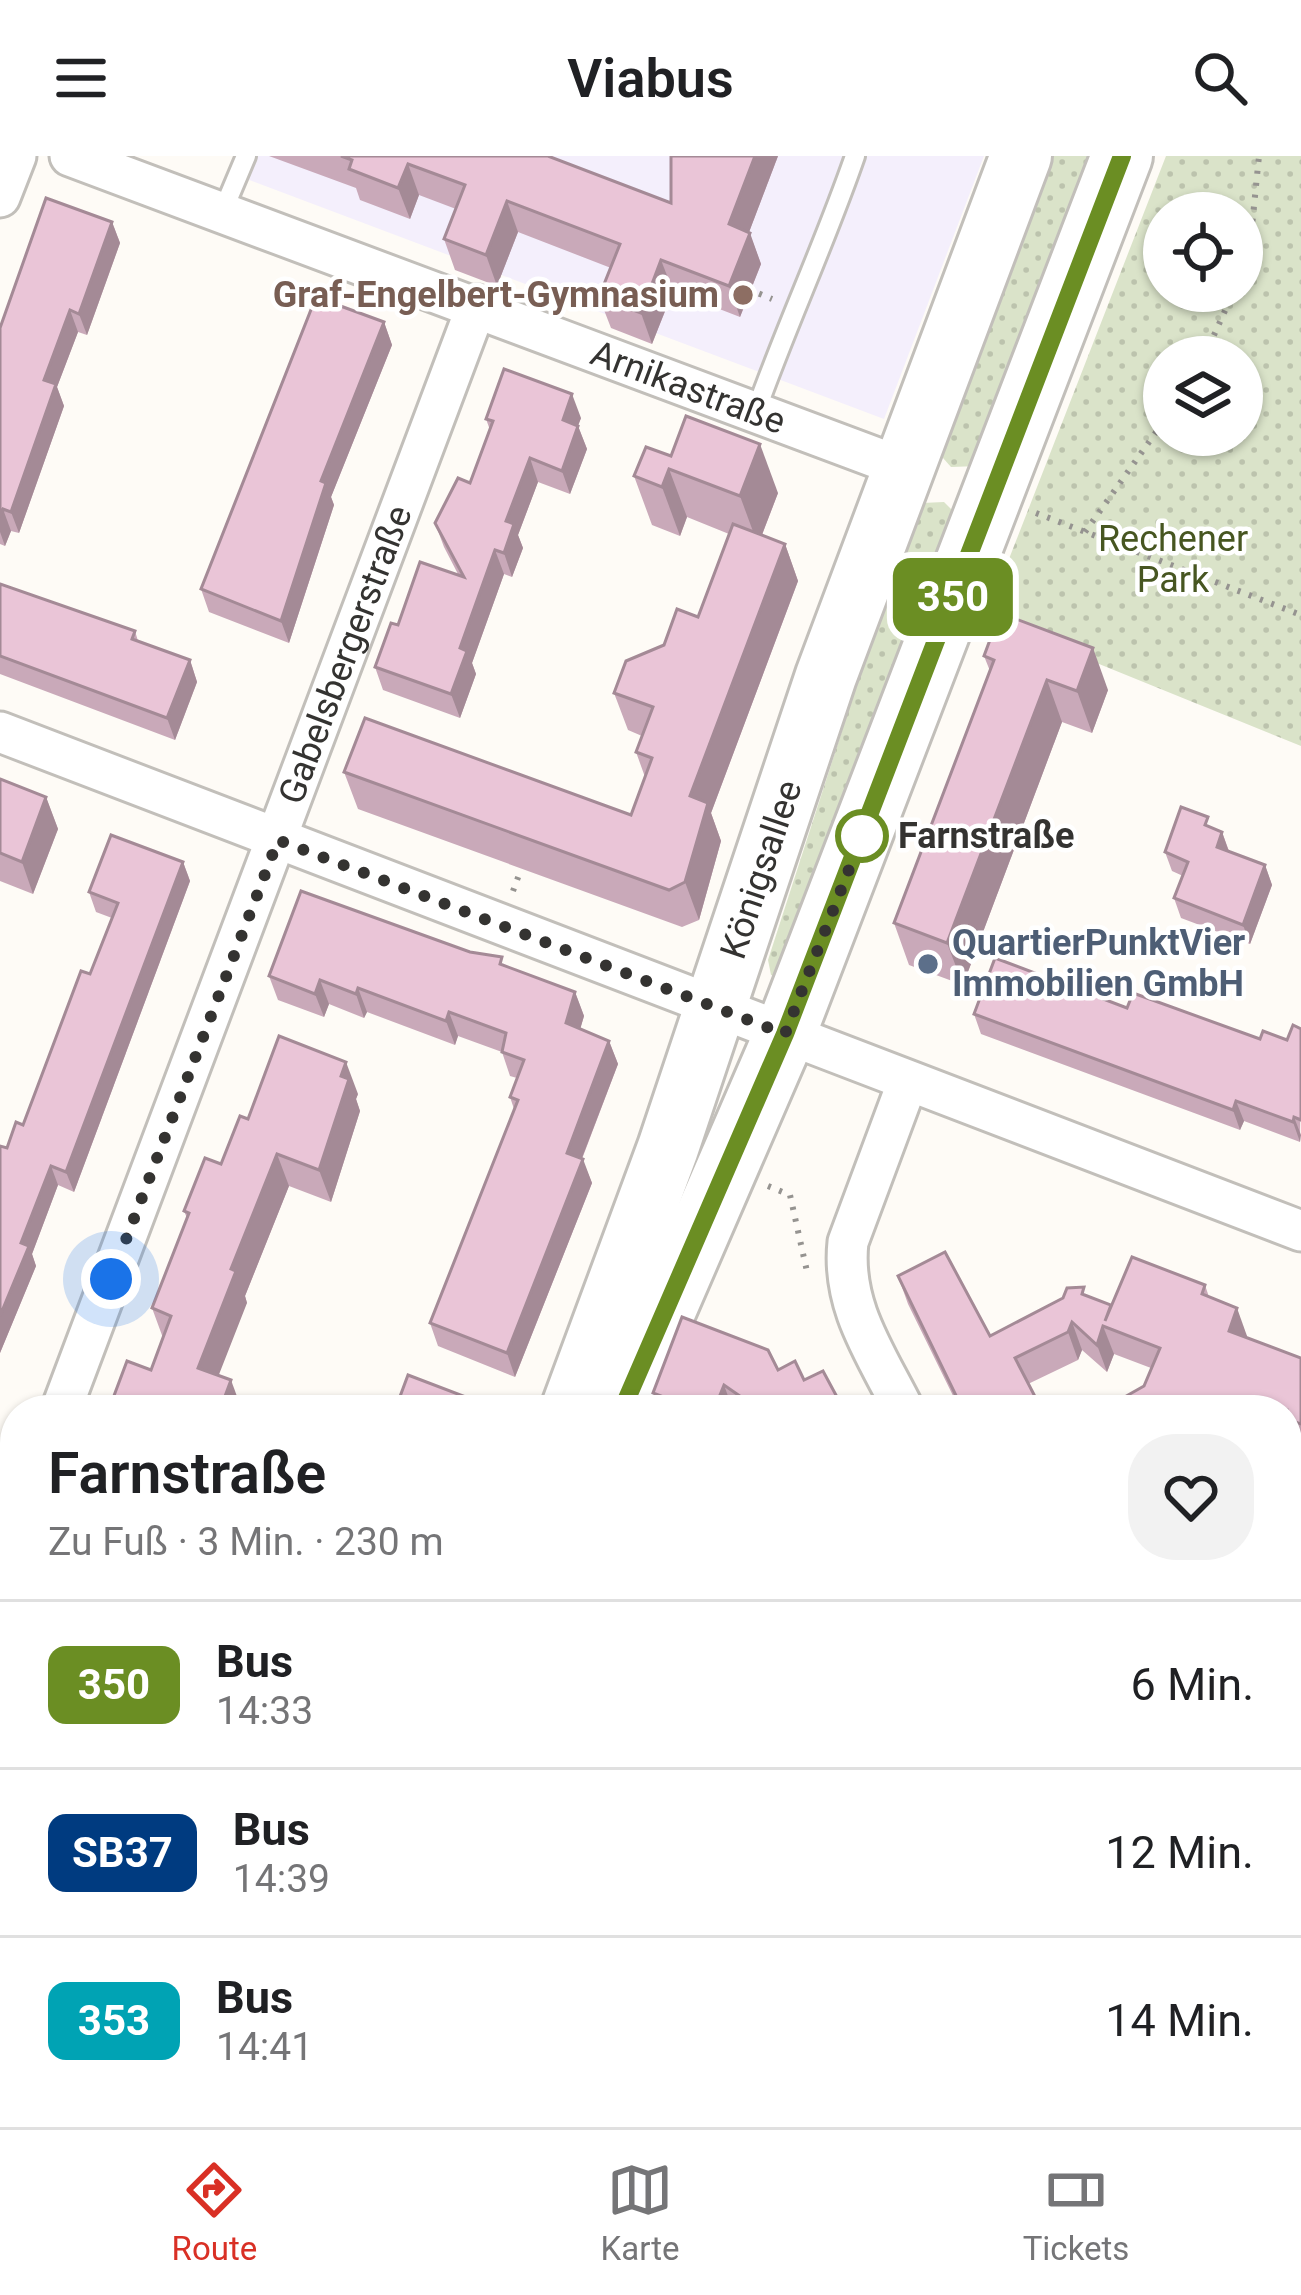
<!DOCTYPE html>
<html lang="de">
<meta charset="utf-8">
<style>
:root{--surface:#fff;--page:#f2f2f2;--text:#202124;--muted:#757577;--line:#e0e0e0;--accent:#d93025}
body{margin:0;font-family:Roboto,sans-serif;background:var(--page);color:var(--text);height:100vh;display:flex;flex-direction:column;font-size:45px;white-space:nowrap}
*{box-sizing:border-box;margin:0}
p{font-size:39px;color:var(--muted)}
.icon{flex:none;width:66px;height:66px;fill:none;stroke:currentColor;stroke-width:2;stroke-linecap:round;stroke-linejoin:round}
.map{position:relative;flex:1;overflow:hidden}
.drawer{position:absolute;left:0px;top:1239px;width:1302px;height:732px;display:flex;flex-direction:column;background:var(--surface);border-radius:48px 48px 0 0;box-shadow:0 3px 9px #0004}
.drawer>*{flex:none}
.badge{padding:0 24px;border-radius:18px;font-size:42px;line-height:78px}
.buttons{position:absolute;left:1143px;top:36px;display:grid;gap:24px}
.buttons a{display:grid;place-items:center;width:120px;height:120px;border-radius:50%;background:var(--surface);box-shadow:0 3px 9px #0004;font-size:60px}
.you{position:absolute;width:60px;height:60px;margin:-30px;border:9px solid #fff;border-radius:50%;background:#1a73e8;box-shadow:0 0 0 18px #1a73e833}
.map>.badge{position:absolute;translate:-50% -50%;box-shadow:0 0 0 6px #fff}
.round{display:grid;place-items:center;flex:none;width:126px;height:126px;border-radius:48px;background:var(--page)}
.headline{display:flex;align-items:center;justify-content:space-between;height:204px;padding:0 48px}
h1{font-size:57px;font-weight:600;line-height:90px}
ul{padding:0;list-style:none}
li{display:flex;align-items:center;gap:36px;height:168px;padding:0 48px;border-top:3px solid var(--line)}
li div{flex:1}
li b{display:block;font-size:45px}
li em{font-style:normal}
li .badge{min-width:132px;font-weight:700;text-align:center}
header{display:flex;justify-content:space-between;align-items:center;height:156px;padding:0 48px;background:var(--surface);font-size:54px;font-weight:600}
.tabs{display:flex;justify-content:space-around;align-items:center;height:168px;border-top:3px solid var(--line);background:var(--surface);font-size:33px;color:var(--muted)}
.tabs a{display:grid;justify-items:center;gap:6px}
.tabs .selected{color:var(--accent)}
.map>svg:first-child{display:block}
.education{fill:#f4effc}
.green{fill:#dae3c9}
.park{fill:url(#park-dots);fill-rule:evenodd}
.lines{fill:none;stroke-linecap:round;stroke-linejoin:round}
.lane-casing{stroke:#c2bfba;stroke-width:24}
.street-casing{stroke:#c2bfba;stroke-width:45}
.secondary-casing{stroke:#c2bfba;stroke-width:60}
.primary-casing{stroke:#c2bfba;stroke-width:66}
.path{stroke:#959390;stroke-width:6;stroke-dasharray:3 9;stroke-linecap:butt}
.lane{stroke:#fff;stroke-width:18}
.street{stroke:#fff;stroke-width:39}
.secondary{stroke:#fff;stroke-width:54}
.primary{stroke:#fff;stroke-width:60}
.wall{fill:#c9a9b9}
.shaded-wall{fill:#a48a96}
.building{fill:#eac5d7;stroke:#a48a96;stroke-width:3}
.line-casing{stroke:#fff;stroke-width:27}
.line{stroke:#6b8e23;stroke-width:18}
.walk{stroke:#343331;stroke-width:12;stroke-dasharray:0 21.6}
.education-dot{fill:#8d6e63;stroke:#fff;stroke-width:4.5}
.stop-dot{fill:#fff;stroke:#6b8e23;stroke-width:6}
.service-dot{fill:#5c6f8a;stroke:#fff;stroke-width:4.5}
.labels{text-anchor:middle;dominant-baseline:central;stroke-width:9;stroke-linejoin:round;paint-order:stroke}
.education-label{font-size:36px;font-weight:bold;fill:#785e54;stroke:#fff;text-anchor:end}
.street-label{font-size:36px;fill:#343331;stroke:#fff}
.park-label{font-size:36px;fill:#475621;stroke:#fff}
.stop-label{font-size:36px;font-weight:bold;fill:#343331;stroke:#fff;text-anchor:start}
.service-label{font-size:36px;font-weight:bold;fill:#4e5e75;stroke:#fff;text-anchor:start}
</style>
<header><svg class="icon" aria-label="menu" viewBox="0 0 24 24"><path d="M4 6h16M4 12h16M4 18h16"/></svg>Viabus<svg class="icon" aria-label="search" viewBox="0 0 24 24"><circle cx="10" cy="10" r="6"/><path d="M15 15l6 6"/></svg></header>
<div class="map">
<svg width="1301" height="1971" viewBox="0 0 1301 1971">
<defs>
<pattern id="park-dots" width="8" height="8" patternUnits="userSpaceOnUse" patternTransform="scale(3)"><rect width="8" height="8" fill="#dae3c9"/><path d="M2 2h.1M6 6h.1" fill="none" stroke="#bcc3ad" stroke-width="1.8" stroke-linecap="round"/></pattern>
</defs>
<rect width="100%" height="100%" fill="#fefbf6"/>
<!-- education -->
<polygon class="education" points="234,0 984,0 884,263 228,16"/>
<!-- green -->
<polygon class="green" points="1287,1829 1301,1833 1301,1971 1106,1971 1107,1956 1287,1956"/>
<!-- park -->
<g class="park">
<polygon points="1043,0 1101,0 979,310 951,311 935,293"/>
<path d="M1166 0H1301V590L986 462ZM1164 57H1242V135H1164ZM1164 201H1242V279H1164Z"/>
<polygon points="944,346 960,362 777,821 771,819 768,804 842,575 852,517 922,347"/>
</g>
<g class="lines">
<defs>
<g id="lane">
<polyline points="222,57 246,0"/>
<path d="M756 255C787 168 825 87 855 0"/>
</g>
<g id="street">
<path id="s1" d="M70 0 901 311"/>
<polyline points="0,41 16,0"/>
<polyline points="0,576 1301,1075"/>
<path id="s2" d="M61 1254 477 149"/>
<path d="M904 1254C876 1198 841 1150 848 1086L908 925"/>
<polyline points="0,1414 15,1374"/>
<polyline points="1287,1804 1301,1807"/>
<polyline points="1086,1971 1088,1956"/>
</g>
<polyline id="secondary" points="0,1494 15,1500"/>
<g id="primary">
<path id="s3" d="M571 1254 668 992 826 520 1021 0"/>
<polyline points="622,1254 785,878 1122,0"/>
<polyline points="303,1971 309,1956"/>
<polyline points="353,1971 358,1956"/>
</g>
</defs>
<!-- lane casing -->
<use href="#lane" class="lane-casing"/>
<!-- street casing -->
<use href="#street" class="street-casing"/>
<!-- secondary casing -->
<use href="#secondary" class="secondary-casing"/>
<!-- primary casing -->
<use href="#primary" class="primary-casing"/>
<!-- path -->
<g class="path">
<polyline points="1242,112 1250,90 1259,0"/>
<polyline points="748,133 772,143"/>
<polyline points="1204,201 1234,135"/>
<polyline points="1036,357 1301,459"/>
<polyline points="1085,376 1164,265"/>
<polyline points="513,735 520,716"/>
<polyline points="768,1030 790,1039 808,1120"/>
<polyline points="1287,1596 1301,1578"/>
<polyline points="1287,1870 1301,1875"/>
<polyline points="1151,1971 1152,1956"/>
</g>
<!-- lane -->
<use href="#lane" class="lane"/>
<!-- street -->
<use href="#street" class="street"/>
<!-- secondary -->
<use href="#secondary" class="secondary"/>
<!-- primary -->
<use href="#primary" class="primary"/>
</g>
<!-- wall -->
<g class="wall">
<polygon points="269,0 548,0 671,47 778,0 749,76 761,108 740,161 673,135 652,188 611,172 599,141 611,112 518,76 497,130 455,114 444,83 456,53 419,39 410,63 360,44 356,32"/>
<polygon points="112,66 120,87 87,179 78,176 57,231 64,250 19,377 11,375 5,390 0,388 0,172"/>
<polygon points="384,166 392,189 331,341 334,349 289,487 209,456 201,433"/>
<polygon points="581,262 578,270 587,293 570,338 538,326 518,379 523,392 512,421 504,418 472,507 476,518 460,562 383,534 375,511 398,469 459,420 444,391 435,367 470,327 490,274 486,263"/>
<polygon points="646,291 778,337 762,379 785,388 798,425 711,657 721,685 699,764 682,771 358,653 344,616 631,659 645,621 636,596 642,580 628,574 614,537 664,489 698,461 729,378 687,361 680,380 652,369 634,320"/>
<polygon points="0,428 135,475 138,485 190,504 197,526 175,584 0,518"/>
<polygon points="984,500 1108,534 1092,577 1062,566 963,829 909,809 894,767 990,515"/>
<polygon points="0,623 46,641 58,673 33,738 0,725"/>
<polygon points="1211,672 1222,676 1229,695 1265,709 1272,729 1250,788 1181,762 1174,742 1183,720 1172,715 1165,696"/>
<polygon points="183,706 190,725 74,1036 58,1029 32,1098 36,1110 0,1197 7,992 23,969 90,818 112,762 96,756 89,736"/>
<polygon points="506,810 575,836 584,860 580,873 609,885 618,908 582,1003 592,1027 515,1221 438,1190 430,1167 514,953 510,941 517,922 510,920 502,896 458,880 455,889 367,856 364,862 329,848 324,861 278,844 269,820"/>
<polygon points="1127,852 1260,883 1287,884 1301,873 1300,986 1244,965 1240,974 981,878 974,858"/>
<polygon points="358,938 356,943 360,955 331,1046 289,1030 245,1140 247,1147 151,1214 163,1182 152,1152 187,1062 184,1055 221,1008 248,963"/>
<polygon points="898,1120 990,1180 1063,1142 1087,1140 1111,1149 1205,1129 1209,1141 1247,1180 1247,1182 1301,1202 1301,1292 1287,1286 1287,1254 1125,1254 1121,1243 1144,1230 1151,1212 1114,1198 1107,1216 1082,1194 1078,1204 1028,1228 1042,1254 960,1254 908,1148"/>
<polygon points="778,1214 804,1224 844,1254 660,1254 653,1237"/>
<polygon points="1287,1386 1301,1417 1301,1422 1287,1429"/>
<polygon points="1301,1584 1301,1703 1293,1706 1289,1698 1287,1700 1287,1591"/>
<polygon points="395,1956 662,1956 702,1971 400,1971"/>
</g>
<!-- shaded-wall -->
<g class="shaded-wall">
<polygon points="755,0 778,0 740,100 729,68"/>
<polygon points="408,8 419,39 410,63 398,32"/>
<polygon points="507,45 518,76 497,130 486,99"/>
<polygon points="112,66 120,87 87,179 79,158"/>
<polygon points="750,77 761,108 740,161 729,130"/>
<polygon points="661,104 673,135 652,188 641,157"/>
<polygon points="70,154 78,176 57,231 64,250 19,377 11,356 44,224"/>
<polygon points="384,166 392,189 331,341 334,349 289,487 281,465 321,325"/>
<polygon points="572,238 581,262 571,287 563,264"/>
<polygon points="578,270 587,293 570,338 562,315"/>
<polygon points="760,288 778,337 758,389 740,340"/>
<polygon points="530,302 538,326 518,379 523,392 512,421 504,397 506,365"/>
<polygon points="669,313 687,361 680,380 662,331"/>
<polygon points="3,353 11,375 5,390 0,376 0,361"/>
<polygon points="785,388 798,425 711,657 721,685 699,764 685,726 690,640"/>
<polygon points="495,394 504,418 472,507 476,518 460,562 451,538 460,492"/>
<polygon points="1093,492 1108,534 1092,577 1077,535"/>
<polygon points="190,504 197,526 175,584 167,562"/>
<polygon points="1047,524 1062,566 963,829 947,787"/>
<polygon points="46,641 58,673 33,738 22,706"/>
<polygon points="1222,676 1229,696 1217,691"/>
<polygon points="183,706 190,725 74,1036 66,1016"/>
<polygon points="1265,709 1272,729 1250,788 1243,769"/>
<polygon points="320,824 329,848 324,861 315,838"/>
<polygon points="358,832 367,856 364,862 356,838"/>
<polygon points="575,836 584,860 575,891 566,867"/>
<polygon points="449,856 458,880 455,889 446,865"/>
<polygon points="609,885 618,908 575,1020 567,997"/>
<polygon points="346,906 358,938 356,943 360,955 331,1046 319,1014 341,920"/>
<polygon points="1236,945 1244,965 1240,974 1233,954"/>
<polygon points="1294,961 1301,979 1300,986 1293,966"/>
<polygon points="277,998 289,1030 245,1140 247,1147 209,1244 198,1212 231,1113"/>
<polygon points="583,1003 592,1027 515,1221 507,1197"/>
<polygon points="51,1010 58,1029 32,1098 36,1110 0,1197 0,1160 21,1087"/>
<polygon points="1237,1152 1247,1180 1239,1202 1229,1175"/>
<polygon points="1072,1166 1082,1194 1078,1204 1068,1176"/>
<polygon points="1103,1170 1114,1198 1107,1216 1097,1189"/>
<polygon points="231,1224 242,1254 228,1254 224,1243"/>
<polygon points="724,1229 733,1254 714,1254"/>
<polygon points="15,1649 15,1719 1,1756 4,1764 0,1775 0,1689"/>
<polygon points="218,1956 245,1956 239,1971 212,1971"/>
<polygon points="809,1956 842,1956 837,1971 803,1971"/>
<polygon points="980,1956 995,1956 989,1971 974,1971"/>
</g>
<!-- building -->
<g class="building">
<polygon points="341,0 548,0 671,47 671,0 755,0 729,68 750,77 729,130 661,104 641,157 599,141 620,88 507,45 486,99 444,83 465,29 408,8 398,32 349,13 352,4"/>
<polygon points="46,42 112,66 79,158 70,154 44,224 56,228 11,356 3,353 0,361 0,172"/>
<polygon points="316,141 384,166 321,325 326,327 281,465 201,433"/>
<polygon points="504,213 572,238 563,264 578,270 562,315 530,302 506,365 514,368 504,397 495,394 460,492 467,495 451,538 375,511 391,467 398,469 420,406 464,421 435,367 458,322 470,327 493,265 486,263"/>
<polygon points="686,260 760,288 740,340 669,313 662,331 634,320 646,291 671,300"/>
<polygon points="733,368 785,388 690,640 708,647 685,726 669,734 344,616 365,562 631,659 652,602 636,596 653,551 614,537 626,505 664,489 677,453 698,461"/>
<polygon points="0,428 135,475 132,483 190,504 167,562 0,500"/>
<polygon points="1000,457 1093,492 1077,535 1047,524 947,787 894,767 994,504 984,500"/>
<polygon points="0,623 46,641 22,706 0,697"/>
<polygon points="1181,651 1208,661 1205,669 1222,676 1217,691 1265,709 1243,769 1174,742 1188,706 1165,696"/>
<polygon points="111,679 183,706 66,1016 51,1010 21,1087 29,1090 0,1160 0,990 7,992 16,966 23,969 81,815 90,818 118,747 89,736"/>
<polygon points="301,735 470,796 502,801 500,808 575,836 566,867 609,885 567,997 583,1003 507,1197 430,1167 518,944 510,941 524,904 502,896 506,877 449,856 446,865 358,832 356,838 320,824 315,838 269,820"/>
<polygon points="995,802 1127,852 1133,837 1260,883 1263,875 1287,884 1293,869 1301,873 1301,964 1294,961 1293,966 1236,945 1233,954 974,858"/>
<polygon points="279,880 346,906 341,920 349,923 319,1014 277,998 231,1113 236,1115 198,1212 231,1224 224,1243 234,1246 231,1254 109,1253 127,1205 151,1214 171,1160 152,1152 189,1057 184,1055 205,1002 221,1008 240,960 248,963"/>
<polygon points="945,1096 990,1180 1063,1142 1067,1132 1084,1131 1082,1138 1111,1149 1105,1165 1132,1101 1205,1129 1202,1138 1237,1152 1229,1175 1301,1202 1301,1268 1287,1263 1287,1254 1265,1254 1242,1245 1238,1254 1127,1254 1121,1243 1144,1230 1160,1192 1103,1170 1097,1189 1072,1166 1068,1176 1015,1202 1042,1254 963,1254 898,1120"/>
<polygon points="682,1161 768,1194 778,1214 795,1205 804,1224 823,1215 844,1254 760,1254 724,1229 714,1254 662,1254 666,1242 653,1237"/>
<polygon points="408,1219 487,1249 485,1254 395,1254"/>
<polygon points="1287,1386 1299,1410 1287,1416"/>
<polygon points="0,1525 15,1530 15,1649 0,1689"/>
<polygon points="1301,1584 1301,1670 1287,1677 1287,1591"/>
<polygon points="133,1956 218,1956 212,1971 127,1971"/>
<polygon points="429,1956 662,1956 702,1971 442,1971 434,1966 436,1959"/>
<polygon points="774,1956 809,1956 803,1971 769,1971"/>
<polygon points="901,1956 980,1956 974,1971 897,1971"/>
</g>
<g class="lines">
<defs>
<polyline id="line" points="622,1254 785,878 1122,0"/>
</defs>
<!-- line casing -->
<use href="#line" class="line-casing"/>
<!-- line -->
<use href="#line" class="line"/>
<!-- walk -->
<polyline class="walk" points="111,1123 278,684 785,878 862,680"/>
</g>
<!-- markers -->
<circle class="education-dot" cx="743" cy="139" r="12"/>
<circle class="stop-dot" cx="862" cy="680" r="24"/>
<circle class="service-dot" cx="928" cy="808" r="12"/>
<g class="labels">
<!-- education labels -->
<g class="education-label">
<text x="719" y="139">Graf-Engelbert-Gymnasium</text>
</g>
<!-- street labels -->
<g class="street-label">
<text stroke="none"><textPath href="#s1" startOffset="660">Arnikastraße</textPath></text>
<text stroke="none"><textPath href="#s2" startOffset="807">Gabelsbergerstraße</textPath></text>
<text stroke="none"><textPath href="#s3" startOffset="573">Königsallee</textPath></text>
</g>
<!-- park labels -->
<g class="park-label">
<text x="1173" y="383">Rechener<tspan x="1173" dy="41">Park</tspan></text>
</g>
<!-- stop labels -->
<g class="stop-label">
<text x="898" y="680">Farnstraße</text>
</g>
<!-- service labels -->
<g class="service-label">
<text x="952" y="787">QuartierPunktVier<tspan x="952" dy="41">Immobilien GmbH</tspan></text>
</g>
</g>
</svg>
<div class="buttons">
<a><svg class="icon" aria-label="locate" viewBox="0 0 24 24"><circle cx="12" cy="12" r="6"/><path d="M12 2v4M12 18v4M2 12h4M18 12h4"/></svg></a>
<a><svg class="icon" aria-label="layers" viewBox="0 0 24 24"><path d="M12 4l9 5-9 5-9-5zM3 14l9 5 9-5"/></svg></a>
</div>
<div class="you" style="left:111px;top:1123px"></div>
<b class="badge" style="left:953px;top:441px;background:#6b8e23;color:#fff">350</b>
<section class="drawer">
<div class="headline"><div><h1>Farnstraße</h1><p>Zu Fuß · 3 Min. · 230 m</p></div><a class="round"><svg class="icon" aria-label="heart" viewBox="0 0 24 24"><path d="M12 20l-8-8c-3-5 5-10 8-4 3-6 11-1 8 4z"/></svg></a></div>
<ul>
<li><span class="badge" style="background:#6b8e23;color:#fff">350</span><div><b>Bus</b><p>14:33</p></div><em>6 Min.</em></li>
<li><span class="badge" style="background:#003b80;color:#fff">SB37</span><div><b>Bus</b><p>14:39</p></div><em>12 Min.</em></li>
<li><span class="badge" style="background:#00a3b4;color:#fff">353</span><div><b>Bus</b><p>14:41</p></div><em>14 Min.</em></li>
</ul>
</section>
</div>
<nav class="tabs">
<a class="selected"><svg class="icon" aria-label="directions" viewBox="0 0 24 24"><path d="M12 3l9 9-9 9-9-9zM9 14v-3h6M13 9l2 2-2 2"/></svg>Route</a>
<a><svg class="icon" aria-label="map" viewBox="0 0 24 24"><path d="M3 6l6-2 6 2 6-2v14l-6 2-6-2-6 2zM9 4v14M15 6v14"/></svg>Karte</a>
<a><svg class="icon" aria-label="tickets" viewBox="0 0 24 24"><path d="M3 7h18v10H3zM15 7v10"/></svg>Tickets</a>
</nav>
